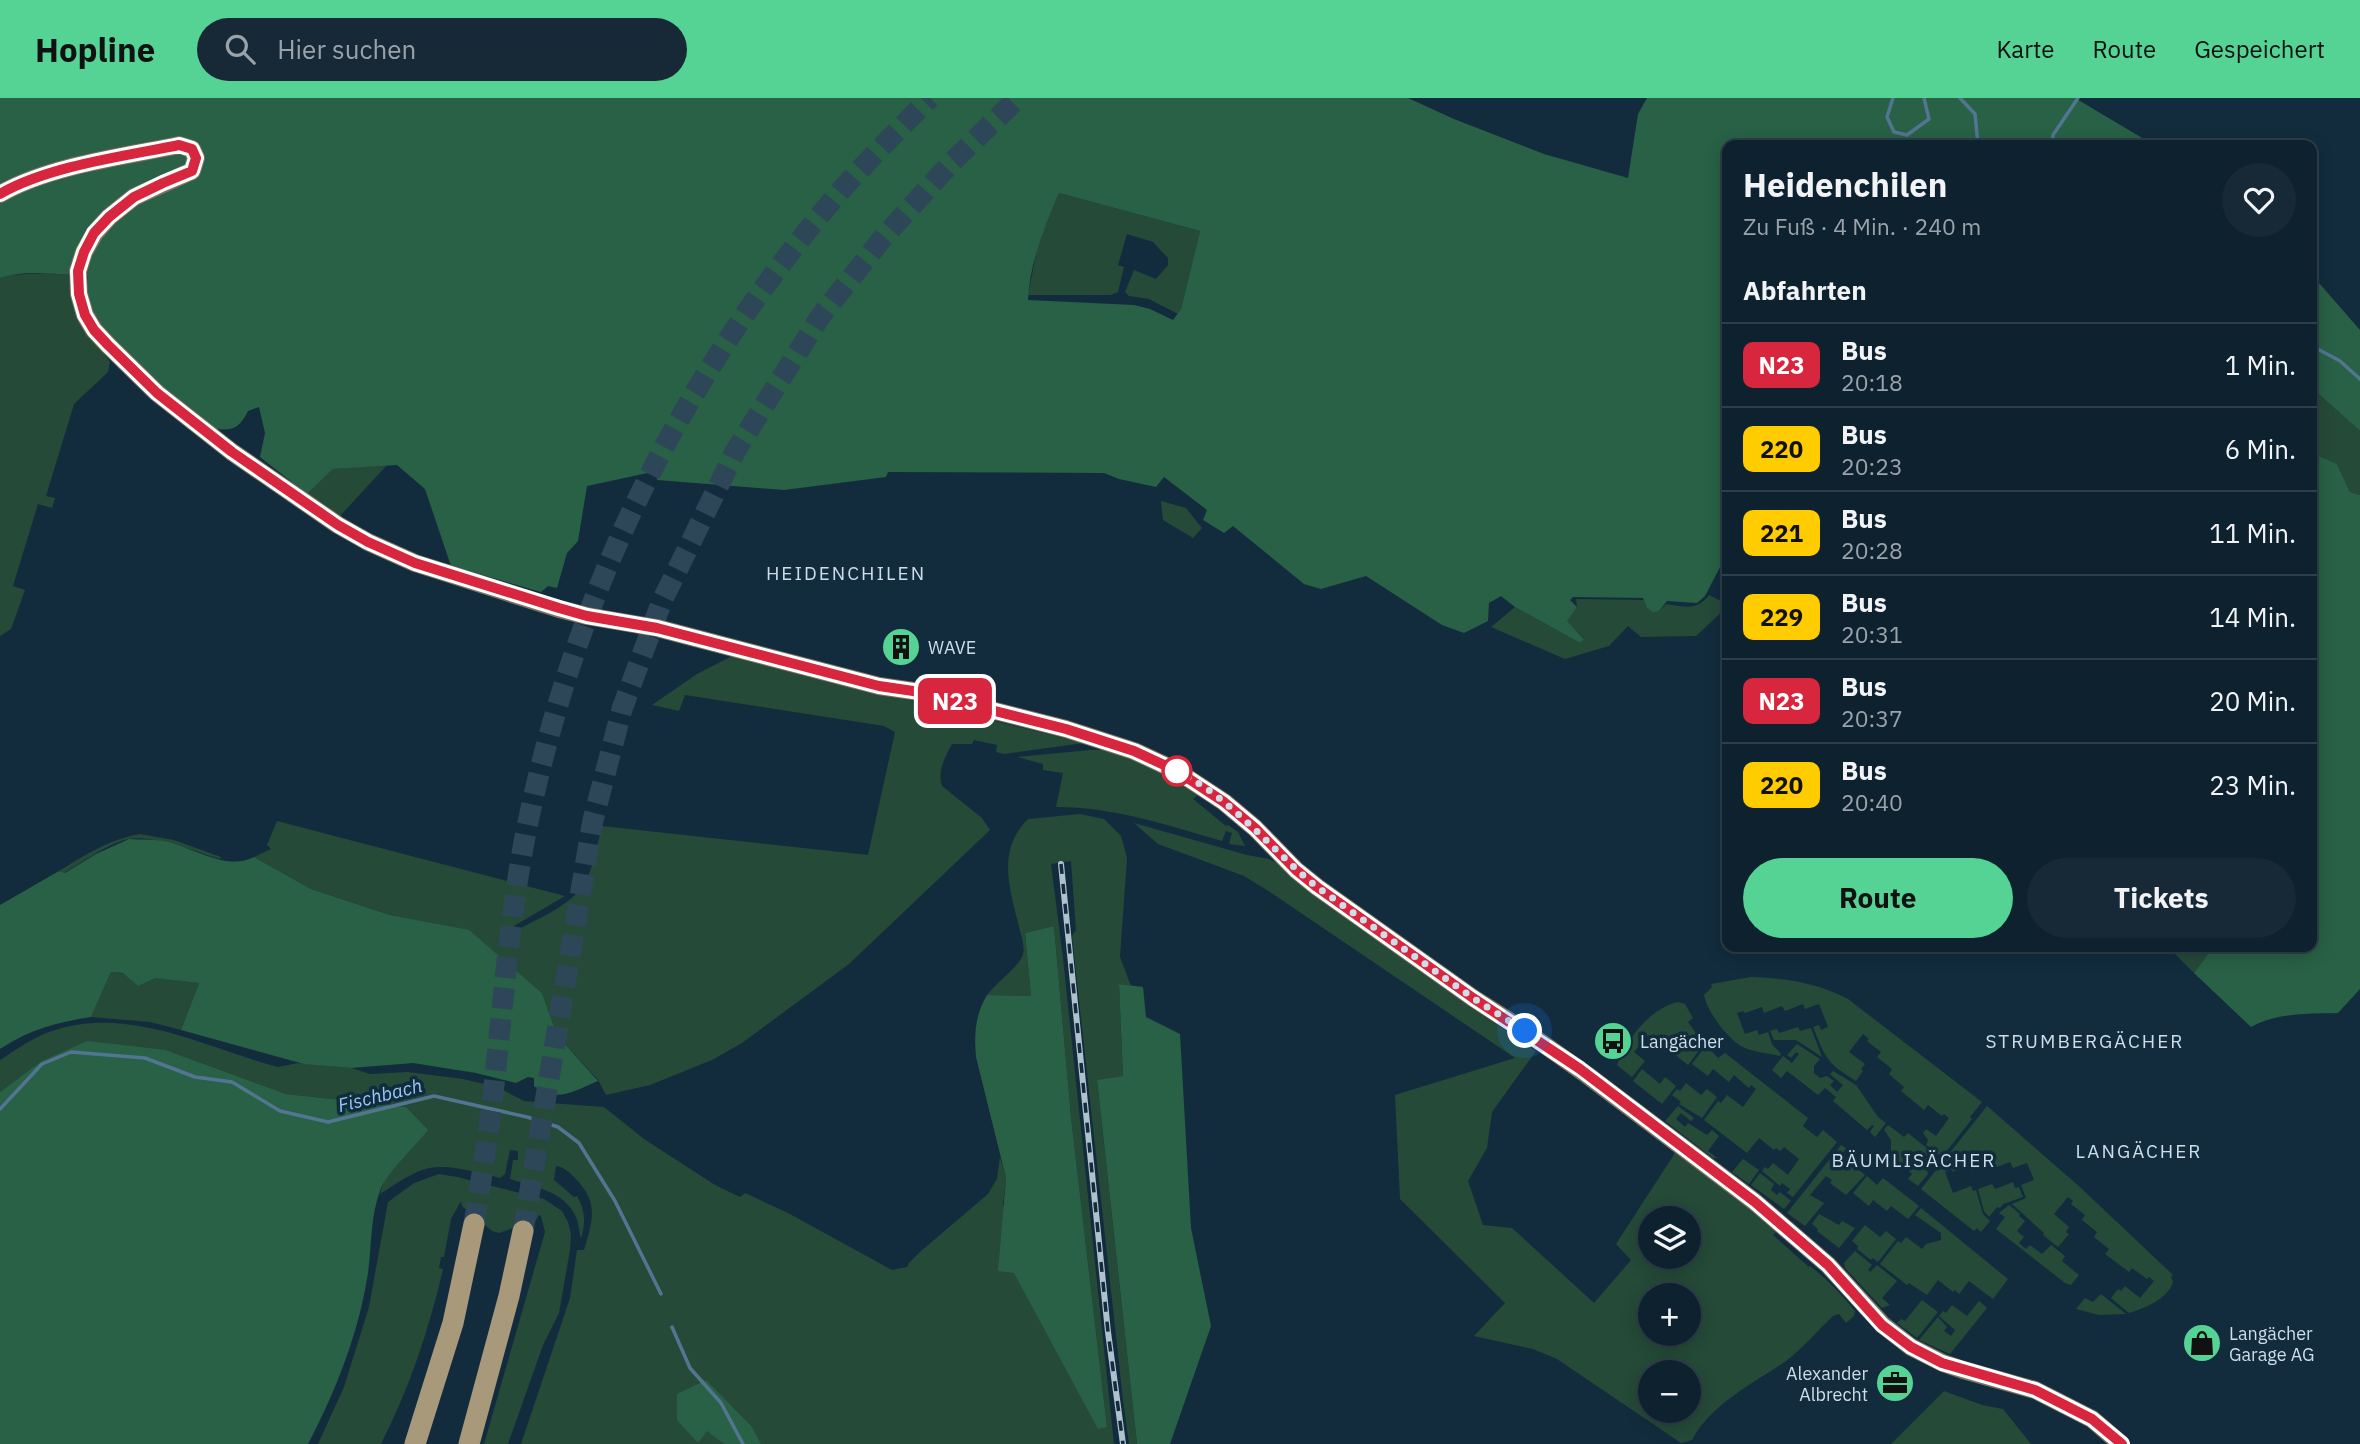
<!DOCTYPE html>
<html lang="de">
<meta charset="utf-8">
<style>
:root{--surface:#0e212e;--page:#172936;--text:#f1f3f6;--muted:#9ba3aa;--line:#2e3e4a;--accent:#54d395}
body{margin:0;font-family:"IBM Plex Sans",sans-serif;background:var(--page);color:var(--text);height:100vh;display:flex;flex-direction:column;font-size:26px;white-space:nowrap}
*{box-sizing:border-box;margin:0}
p{font-size:23px;color:var(--muted)}
.icon{flex:none;width:38px;height:38px;fill:none;stroke:currentColor;stroke-width:2;stroke-linecap:round;stroke-linejoin:round}
.map{position:relative;flex:1;overflow:hidden}
.side{position:absolute;left:1722px;top:42px;width:595px;height:812px;display:flex;flex-direction:column;background:var(--surface);border-radius:14px;box-shadow:0 4px 18px #0003,0 0 0 2px var(--line)}
.side>*{flex:none}
.badge{padding:0 14px;border-radius:10px;font-size:24px;line-height:46px}
.fabs{position:absolute;left:1638px;top:1108px;display:grid;gap:14px}
.fabs a{display:grid;place-items:center;width:63px;height:63px;border-radius:50%;background:var(--surface);box-shadow:0 4px 18px #0003,0 0 0 2px var(--line);font-size:35px}
.you{position:absolute;width:35px;height:35px;margin:-18px;border:5px solid #fff;border-radius:50%;background:#1a73e8;box-shadow:0 0 0 10px #1a73e833}
.map>.badge{position:absolute;translate:-50% -50%;box-shadow:0 0 0 4px #fff}
h2{padding:0 21px;font-size:26px;line-height:63px}
.round{display:grid;place-items:center;flex:none;width:74px;height:74px;border-radius:37px;background:var(--page)}
.headline{display:flex;align-items:center;justify-content:space-between;height:119px;padding:0 21px}
h1{font-size:33px;font-weight:700;line-height:52px}
.button{display:flex;gap:14px;margin-top:auto;padding:14px 21px}
.button a{flex:1;height:80px;border-radius:42px;background:var(--accent);color:#111;font-size:28px;font-weight:700;line-height:80px;text-align:center}
.button a+a{background:var(--page);color:var(--text)}
ul{padding:0;list-style:none}
li{display:flex;align-items:center;gap:21px;height:84px;padding:0 21px;border-top:2px solid var(--line)}
li div{flex:1}
li b{display:block;font-size:26px}
li em{font-style:normal}
li .badge{min-width:77px;font-weight:700;text-align:center}
header{display:flex;align-items:center;gap:42px;box-sizing:border-box;height:98px;padding:0 35px;background:var(--accent);color:#111}
header strong{font-size:33px}
nav{display:flex;gap:38px;margin-inline-start:auto;font-size:24px}
.search{width:490px;height:63px;background:var(--page);display:flex;align-items:center;gap:18px;box-sizing:border-box;padding:0 24px;border-radius:38px;color:var(--muted);font-size:26px}
.map>svg:first-child{display:block}
.green{fill:#254a38;fill-rule:evenodd}
.forest{fill:#286146;fill-rule:evenodd}
.lines{fill:none;stroke-linecap:round;stroke-linejoin:round}
.stream{stroke:#527591;stroke-width:3.5}
.highway-tunnel{stroke:#2e4758;stroke-width:21;stroke-dasharray:21 10;stroke-linecap:butt}
.secondary{stroke:#7c735f;stroke-width:18}
.highway{stroke:#a8997a;stroke-width:21}
.rail-casing{stroke:#b0c1ce;stroke-width:6}
.rail{stroke:#122c3e;stroke-width:3.5;stroke-dasharray:10;stroke-linecap:butt}
.line-casing{stroke:#fff;stroke-width:16}
.line{stroke:#d7263d;stroke-width:10}
.walk{stroke:#cddde9;stroke-width:7;stroke-dasharray:0 12.6}
.stop-dot{fill:#fff;stroke:#d7263d;stroke-width:3.5}
.labels{text-anchor:middle;dominant-baseline:central;stroke-width:7;stroke-linejoin:round;paint-order:stroke}
.poi-label{font-size:18px;fill:#cddde9;stroke:#122c3e;text-anchor:start}
.neighbourhood-label{font-size:19px;letter-spacing:2px;fill:#cddde9;stroke:#122c3e}
.water-label{font-size:19px;font-style:italic;fill:#95c9f6;stroke:#122c3e}
</style>
<header>
<strong>Hopline</strong>
<div class="search"><svg class="icon" aria-label="search" viewBox="0 0 24 24"><circle cx="10" cy="10" r="6"/><path d="M15 15l6 6"/></svg>Hier suchen</div>
<nav><a>Karte</a><a>Route</a><a>Gespeichert</a></nav>
</header>
<div class="map">
<svg width="2360" height="1346" viewBox="0 0 2360 1346">
<rect width="100%" height="100%" fill="#122c3e"/>
<!-- green -->
<g class="green">
<polygon points="1059,95 1200,133 1181,211 1178,216 1149,201 1129,198 1125,194 1134,172 1156,181 1168,167 1168,160 1153,144 1127,136 1118,167 1124,169 1118,194 1111,197 1028,197 1039,141"/>
<path d="M49 175 69 177C70 219 88 232 110 264L108 274 74 306 46 398 55 400 52 410 38 406 13 488 25 492 11 531 0 538V180L8 177Z"/>
<polygon points="2312,290 2360,333 2360,397 2350,394 2337,366 2312,355"/>
<polygon points="387,367 340,418 307,396 333,371"/>
<polygon points="1161,403 1186,410 1202,430 1193,440 1163,422"/>
<path d="M1709 497 1727 506V509L1696 538 1641 539 1628 528 1609 548 1565 561 1491 529 1515 509 1580 545 1584 540 1566 523 1577 509 1576 501 1644 502 1647 510 1659 513 1666 506C1684 509 1697 513 1709 497Z"/>
<path d="M732 558 1084 645 1004 656 996 654 997 647 974 642 972 646H952C945 659 937 673 942 688L982 720 990 732 849 866 742 945 712 962 650 987 606 997 598 982 557 937 542 895 469 833 390 817 311 791 254 759 271 751 267 747 277 723 565 798 514 828 517 832C539 820 570 808 584 786 594 769 597 747 602 728L868 757 895 634 884 628 685 597 679 613 652 607 697 576Z"/>
<path d="M1090 652H1111L1170 676 1198 697 1193 701 1226 728 1228 727 1238 734 1245 748 1229 746 1232 735 1226 733 1222 743C1167 727 1114 709 1056 709L1063 675 1043 672V666L1017 659Z"/>
<path d="M1080 716 1104 721 1121 738 1127 760 1120 859 1131 888 1119 886 1123 978 1097 983 1137 1346H1129L1123 1302 1072 838 1076 832 1071 763 1051 766 1063 860 1114 1346H521L570 1200 577 1152H584C593 1122 599 1104 575 1080 569 1074 564 1069 556 1068L554 1082 574 1099 577 1098C585 1111 586 1125 581 1140 579 1134 579 1126 576 1119 565 1093 534 1089 510 1081L513 1062H518V1053L510 1052 505 1076 500 1080C472 1074 441 1061 413 1076 402 1081 391 1089 380 1096L406 1009 286 996 166 952 40 964 0 994V962C16 952 33 939 52 933 130 907 205 950 278 969L298 965 351 970 370 976 408 974 463 981 497 989 524 1003 604 1009 644 1041 715 1087 740 1099 745 1095 788 1115 892 1172 907 1169 909 1165 921 1153 988 1096 997 1081 1000 1059 1006 1080 1003 1107 1107 1329 1071 1019 1054 828 1025 835 1031 898 987 897C996 885 1020 868 1023 856 1025 848 1021 837 1019 829 1010 791 996 753 1028 721Z"/>
<path d="M1134 725 1247 757 1269 761 1277 765 1304 788 1536 953 1492 1014 1487 1050 1468 1083 1483 1127 1512 1130 1594 1205 1631 1162 1616 1146 1675 1055 1749 1109 1776 1134 1773 1137 1809 1169 1810 1168C1827 1181 1841 1196 1855 1213L1854 1218 1846 1225 1839 1216 1833 1218C1818 1232 1803 1250 1786 1263 1753 1286 1712 1305 1692 1342L1681 1345 1557 1261 1533 1251 1474 1238 1505 1205 1400 1101 1395 997 1515 960 1270 794 1244 778 1158 746ZM1650 1120H1689V1158H1650ZM1650 1197H1689V1236H1650ZM1650 1274H1689V1312H1650Z"/>
<path d="M140 736 174 742 221 759 220 761C197 754 152 736 128 741 107 746 83 764 64 775L59 773C85 757 110 741 140 736Z"/>
<polygon points="2168,849 2213,849 2194,875"/>
<polygon points="111,874 199,885 181,932 150,924 91,919"/>
<path d="M1751 879C1786 880 1817 885 1848 901L1982 1004 1970 1019 1972 1021 1942 1059 1926 1047 1928 1042 1923 1035 1926 1031 1936 1038 1949 1020 1944 1016 1942 1018 1928 1007 1924 1012 1901 993 1904 989 1889 976 1892 971 1877 959 1881 954 1867 943 1869 941 1863 936 1849 954 1865 966 1861 971 1863 973 1856 983C1827 965 1826 961 1813 929L1819 927 1821 932 1828 929 1819 906 1805 911 1803 906 1785 913 1782 908 1764 915 1762 909 1745 915 1743 913 1737 915 1745 936 1757 932 1759 937 1768 934 1772 946 1781 956 1780 958C1768 955 1751 954 1741 948 1726 939 1707 913 1704 897L1712 889 1711 886Z"/>
<path d="M1678 904 1685 906 1693 920 1688 924 1704 946 1688 967 1668 951 1665 954 1651 943 1653 940 1648 937 1634 954 1645 963 1632 979 1617 967C1625 942 1652 909 1678 904Z"/>
<polygon points="1798,929 1800,933 1811,930 1822,959 1796,942 1774,942 1770,933 1777,931 1779,935"/>
<polygon points="1797,946 1820,961 1814,968 1814,975 1820,980 1827,978 1834,983 1830,987 1837,994 1843,987 1830,976 1833,973 1856,987 1878,1019 1886,1025 1875,1039 1870,1034 1874,1028 1872,1027 1867,1032 1833,1003 1836,999 1825,990 1818,997 1787,973 1781,980 1772,972 1783,958 1792,965 1799,956 1796,954 1791,960 1787,957"/>
<polygon points="1706,947 1718,960 1725,955 1808,1020 1803,1028 1817,1039 1823,1032 1837,1044 1793,1099 1787,1095 1790,1091 1782,1085 1780,1088 1762,1073 1765,1069 1768,1071 1773,1065 1788,1077 1799,1061 1784,1049 1780,1053 1776,1050 1774,1052 1759,1040 1747,1055 1704,1022 1718,1003 1721,1005 1727,997 1743,1009 1756,991 1751,987 1749,990 1734,977 1729,984 1713,971 1708,978 1692,966"/>
<polygon points="1642,971 1660,986 1665,979 1676,988 1662,1006 1633,983"/>
<polygon points="1686,985 1701,997 1707,991 1717,999 1702,1020 1679,1006 1681,1004 1672,997 1677,991 1680,993"/>
<polygon points="1678,1008 1694,1020 1691,1023 1681,1015 1676,1021 1685,1029 1688,1025 1707,1037 1712,1032 1719,1038 1708,1053 1717,1060 1713,1060 1665,1023"/>
<path d="M1987 1008 2081 1090 2173 1177 2171 1179 2173 1184C2168 1201 2145 1210 2129 1215L2111 1200 2118 1191 2121 1193 2125 1188 2140 1200 2154 1183 2149 1179 2147 1181 2132 1170 2129 1174 2105 1156 2109 1151 2094 1139 2097 1134 2082 1122 2085 1117 2071 1106 2073 1103 2068 1099 2054 1116 2069 1129 2066 1134 2069 1136 2058 1149 2043 1137 2044 1135 2012 1106 2026 1100 2021 1087 2034 1082 2027 1065 2013 1070 2010 1064 1992 1071 1990 1066 1972 1073 1969 1068 1953 1074 1951 1071 1945 1074 1953 1095 1971 1088 1973 1093 1976 1092 1983 1116 1990 1123 1981 1134 1977 1130 1974 1133 1921 1091Z"/>
<path d="M1888 1027 1904 1039 1908 1035 1933 1055 1925 1067 1928 1076 1918 1088 1908 1081 1912 1076C1907 1070 1898 1062 1891 1061V1042L1884 1032Z"/>
<polygon points="1841,1047 1846,1050 1841,1058 1865,1077 1846,1097 1830,1085 1832,1082 1826,1078 1810,1097 1824,1105 1805,1128 1787,1115"/>
<polygon points="1743,1061 1759,1072 1749,1086 1732,1074"/>
<polygon points="1760,1075 1774,1086 1771,1092 1777,1097 1780,1094 1791,1103 1784,1111 1751,1087"/>
<path d="M439 1076 457 1079 544 1101 562 1113 568 1124 571 1136 570 1152 559 1215 543 1247 508 1346H484L545 1134 541 1118 539 1117 536 1122 499 1135 492 1133 462 1108 461 1103 451 1121 444 1159H441L439 1170 443 1171C429 1232 409 1291 381 1346H318L344 1289 369 1209 388 1104 414 1085Z"/>
<polygon points="1867,1078 1877,1087 1883,1080 1919,1108 1908,1121 1891,1108 1887,1113 1873,1102 1869,1108 1853,1095"/>
<polygon points="2013,1084 2015,1090 2019,1089 2023,1099 2003,1106 2000,1110 1997,1109 1989,1119 1984,1113 1978,1091 1992,1086 1995,1091"/>
<polygon points="2009,1107 2020,1116 2019,1118 2025,1123 2017,1133 2024,1139 2019,1145 2026,1151 2030,1147 2042,1156 2051,1147 2065,1158 2062,1163 2079,1177 2071,1187 2065,1185 1996,1131 2005,1119 1999,1115"/>
<polygon points="1921,1110 2008,1181 1993,1201 1969,1183 1959,1196 1955,1192 1953,1194 1938,1182 1927,1197 1909,1185 1907,1187 1880,1166 1898,1143 1901,1145 1906,1139 1922,1151 1926,1146 1941,1142 1941,1135 1915,1117"/>
<polygon points="1819,1116 1839,1127 1842,1123 1855,1130 1839,1150 1817,1133 1818,1131 1812,1126"/>
<polygon points="1865,1127 1880,1139 1886,1133 1896,1141 1878,1164 1873,1160 1871,1162 1857,1151 1858,1148 1852,1143"/>
<polygon points="1855,1153 1872,1167 1868,1172 1870,1174 1877,1167 1897,1183 1882,1200 1890,1207 1882,1210 1845,1170 1844,1165"/>
<polygon points="2101,1196 2126,1216 2099,1217 2076,1211 2085,1200 2093,1204"/>
<polygon points="1922,1202 1938,1214 1917,1240 1897,1225 1901,1221 1905,1223"/>
<polygon points="1979,1203 1987,1210 1950,1256 1919,1242 1938,1219 1947,1229 1944,1233 1951,1238 1955,1232 1939,1218 1943,1213 1946,1215 1952,1207 1967,1218"/>
<polygon points="1944,1293 1982,1307 2003,1311 2031,1346 1891,1346"/>
</g>
<!-- forest -->
<g class="forest">
<path d="M0 0H1408L1454 21 1544 56 1628 80 1638 16 1647 0H2075L2154 47H1727V456L1705 498 1697 505 1667 503 1659 513 1653 514 1647 510 1643 500 1573 499 1570 502 1577 509 1567 523 1584 541 1580 545 1515 509 1501 498 1489 505 1488 523 1464 535 1442 527 1366 478 1321 491 1304 486 1233 428 1224 435 1203 422 1207 412 1164 379 1156 389 1119 381 1104 375 888 374 886 379 784 392 657 382V373L587 388 578 443 567 455 557 490 548 488 541 494 451 468 425 391 397 367 333 371 307 396 260 359 265 335 259 309 248 313C240 329 234 333 216 331 178 300 111 255 91 210 87 199 87 189 88 178 59 177 28 171 0 180ZM1059 95 1200 133 1181 211 1173 222 1150 211 1134 207 1028 202C1030 164 1044 130 1059 95Z"/>
<polygon points="2312,177 2360,232 2360,333 2312,290"/>
<path d="M2312 355 2337 366 2350 394 2360 397V891L2338 915C2308 916 2278 914 2251 929L2194 875 2213 849H2312Z"/>
<path d="M129 741C142 742 156 741 168 744 195 751 228 773 254 759L311 791 390 817 469 832 542 895 557 937 598 983C576 992 556 1006 534 988V980L528 979 516 985 476 975 413 965 351 970 304 966 181 932 199 885 155 880 138 888 123 875 111 874 91 919C58 924 28 932 0 951V807L59 773 65 775 96 756Z"/>
<path d="M1054 828 1071 1019 1107 1329 1098 1331 1014 1175 998 1173 1006 1080 976 959C974 936 975 917 987 897L1031 898 1025 835Z"/>
<polygon points="1119,886 1143,889 1146,919 1180,936 1191,1130 1211,1228 1170,1346 1137,1346 1097,982 1123,978"/>
<path d="M87 943 166 952 286 996 406 1009 428 1032C416 1047 388 1074 381 1090 370 1118 372 1146 368 1175 359 1234 336 1293 308 1346H0V994L40 964Z"/>
<polygon points="706,1282 752,1329 761,1346 724,1346 707,1333 698,1345 677,1322 677,1296"/>
</g>
<g class="lines">
<!-- stream -->
<g class="stream">
<polyline points="1893,0 1887,19 1894,34 1907,37 1929,21 1924,0"/>
<polyline points="1960,0 1975,16 1978,47"/>
<polyline points="2052,47 2053,37 2078,0"/>
<polyline points="2312,248 2340,263 2360,281"/>
<polyline points="0,1011 42,966 71,954 145,960 195,979 232,984 280,1013 328,1024 434,998 527,1019 558,1029 579,1045 615,1103 661,1196"/>
<polyline points="672,1229 690,1270 721,1305 743,1346"/>
</g>
<!-- highway-tunnel -->
<g class="highway-tunnel">
<path d="M474 1126C481 1083 488 1039 493 996 504 900 510 804 531 710 582 479 688 268 843 90 871 59 901 29 930 0"/>
<polyline points="523,1133 593,722 622,611 662,503 736,352 820,219 882,141 951,65 1018,0"/>
</g>
<!-- secondary -->
<path class="secondary" d="M0 96C50 67 123 59 179 47L192 51 196 60 192 73 134 99 109 119 95 135 84 154 78 173 79 196 85 217 94 232 108 247 157 295 232 354 338 427 368 444 415 465 559 511 587 518 657 530 879 588 920 594 1066 631 1134 653 1177 673 1224 704 1255 730 1296 772 1317 789 1473 900 1525 933 1587 977 1755 1104 1828 1167 1883 1227 1911 1249 1943 1265 1963 1272 2035 1292 2092 1321 2121 1346"/>
<!-- highway -->
<g class="highway">
<polyline points="415,1346 453,1225 474,1126"/>
<polyline points="469,1346 509,1198 523,1133"/>
</g>
<defs>
<polyline id="rail" points="1061,766 1108,1234 1123,1346"/>
</defs>
<!-- rail casing -->
<use href="#rail" class="rail-casing"/>
<!-- rail -->
<use href="#rail" class="rail"/>
</g>
<g class="lines">
<defs>
<path id="line" d="M0 96C48 68 125 58 179 47L192 51 196 60 192 73 163 85 134 99 109 119 94 135 84 154 78 173 79 196 85 217 94 232 108 247 157 295 232 354 338 427 368 444 415 465 559 510 587 518 657 530 879 588 920 594 1066 631 1134 653 1177 673 1224 704 1255 730 1296 772 1317 789 1473 900 1580 971 1755 1104 1828 1167 1882 1227 1911 1249 1942 1265 2035 1292 2092 1321 2122 1346"/>
</defs>
<!-- line casing -->
<use href="#line" class="line-casing"/>
<!-- line -->
<use href="#line" class="line"/>
<!-- walk -->
<path class="walk" d="M1177 673C1232 700 1270 751 1317 789L1473 900 1525 933"/>
</g>
<!-- icons -->
<defs>
<symbol id="building-disc" viewBox="-11 -11 22 22"><circle r="9.5" fill="#54d395" stroke="#122c3e"/><path d="M-4-6H4V6H1V3H-1V6H-4ZM-2.5-4.3h1.7v1.8h-1.7ZM.8-4.3h1.7v1.8H.8ZM-2.5-1h1.7V.8h-1.7ZM.8-1h1.7V.8H.8Z" fill="#111"/></symbol>
<symbol id="bus-disc" viewBox="-11 -11 22 22"><circle r="9.5" fill="#54d395" stroke="#122c3e"/><path d="M-5-6H5V4H4V6H2V4H-2V6H-4V4H-5ZM-3.5-4V0h7V-4ZM-3.5 1.2v1.5H-2V1.2ZM2 1.2v1.5H3.5V1.2Z" fill="#111"/></symbol>
<symbol id="shop-disc" viewBox="-11 -11 22 22"><circle r="9.5" fill="#54d395" stroke="#122c3e"/><path d="M-5-2.5h2.3a2.7 3.5 0 0 1 5.4 0H5L5.5 6h-11ZM-1.5-2.5h3a1.5 2.3 0 0 0-3 0Z" fill="#111"/></symbol>
<symbol id="office-disc" viewBox="-11 -11 22 22"><circle r="9.5" fill="#54d395" stroke="#122c3e"/><path d="M-6-3h4V-5.5h4V-3h4V5H-6ZM-1-4.5V-3h2v-1.5ZM-6 0V1H6V0Z" fill="#111"/></symbol>
</defs>
<g fill-rule="evenodd">
<use href="#building-disc" x="879" y="527" width="44" height="44"/>
<use href="#bus-disc" x="1591" y="921" width="44" height="44"/>
<use href="#shop-disc" x="2180" y="1223" width="44" height="44"/>
<use href="#office-disc" x="1873" y="1263" width="44" height="44"/>
</g>
<!-- markers -->
<circle class="stop-dot" cx="1177" cy="673" r="14"/>
<g class="labels">
<!-- poi labels -->
<g class="poi-label">
<text x="928" y="549">WAVE</text>
<text x="1640" y="943">Langächer</text>
<text x="2229" y="1235">Langächer<tspan x="2229" dy="21">Garage AG</tspan></text>
<text x="1868" y="1275" text-anchor="end">Alexander<tspan x="1868" dy="21">Albrecht</tspan></text>
</g>
<!-- neighbourhood labels -->
<g class="neighbourhood-label">
<text x="846" y="475">HEIDENCHILEN</text>
<text x="2085" y="943">STRUMBERGÄCHER</text>
<text x="2139" y="1053">LANGÄCHER</text>
<text x="1914" y="1062">BÄUMLISÄCHER</text>
</g>
<!-- water labels -->
<g class="water-label">
<text transform="translate(380 997) rotate(-14)">Fischbach</text>
</g>
</g>
</svg>
<div class="fabs">
<a><svg class="icon" aria-label="layers" viewBox="0 0 24 24"><path d="M12 4l9 5-9 5-9-5zM3 14l9 5 9-5"/></svg></a>
<a>+</a>
<a>−</a>
</div>
<div class="you" style="left:1525px;top:933px"></div>
<b class="badge" style="left:955px;top:603px;background:#d7263d;color:#fff">N23</b>
<section class="side">
<div class="headline"><div><h1>Heidenchilen</h1><p>Zu Fuß · 4 Min. · 240 m</p></div><a class="round"><svg class="icon" aria-label="heart" viewBox="0 0 24 24"><path d="M12 20l-8-8c-3-5 5-10 8-4 3-6 11-1 8 4z"/></svg></a></div>
<h2>Abfahrten</h2>
<ul>
<li><span class="badge" style="background:#d7263d;color:#fff">N23</span><div><b>Bus</b><p>20:18</p></div><em>1 Min.</em></li>
<li><span class="badge" style="background:#fc0;color:#111">220</span><div><b>Bus</b><p>20:23</p></div><em>6 Min.</em></li>
<li><span class="badge" style="background:#fc0;color:#111">221</span><div><b>Bus</b><p>20:28</p></div><em>11 Min.</em></li>
<li><span class="badge" style="background:#fc0;color:#111">229</span><div><b>Bus</b><p>20:31</p></div><em>14 Min.</em></li>
<li><span class="badge" style="background:#d7263d;color:#fff">N23</span><div><b>Bus</b><p>20:37</p></div><em>20 Min.</em></li>
<li><span class="badge" style="background:#fc0;color:#111">220</span><div><b>Bus</b><p>20:40</p></div><em>23 Min.</em></li>
</ul>
<div class="button"><a>Route</a><a>Tickets</a></div>
</section>
</div>
